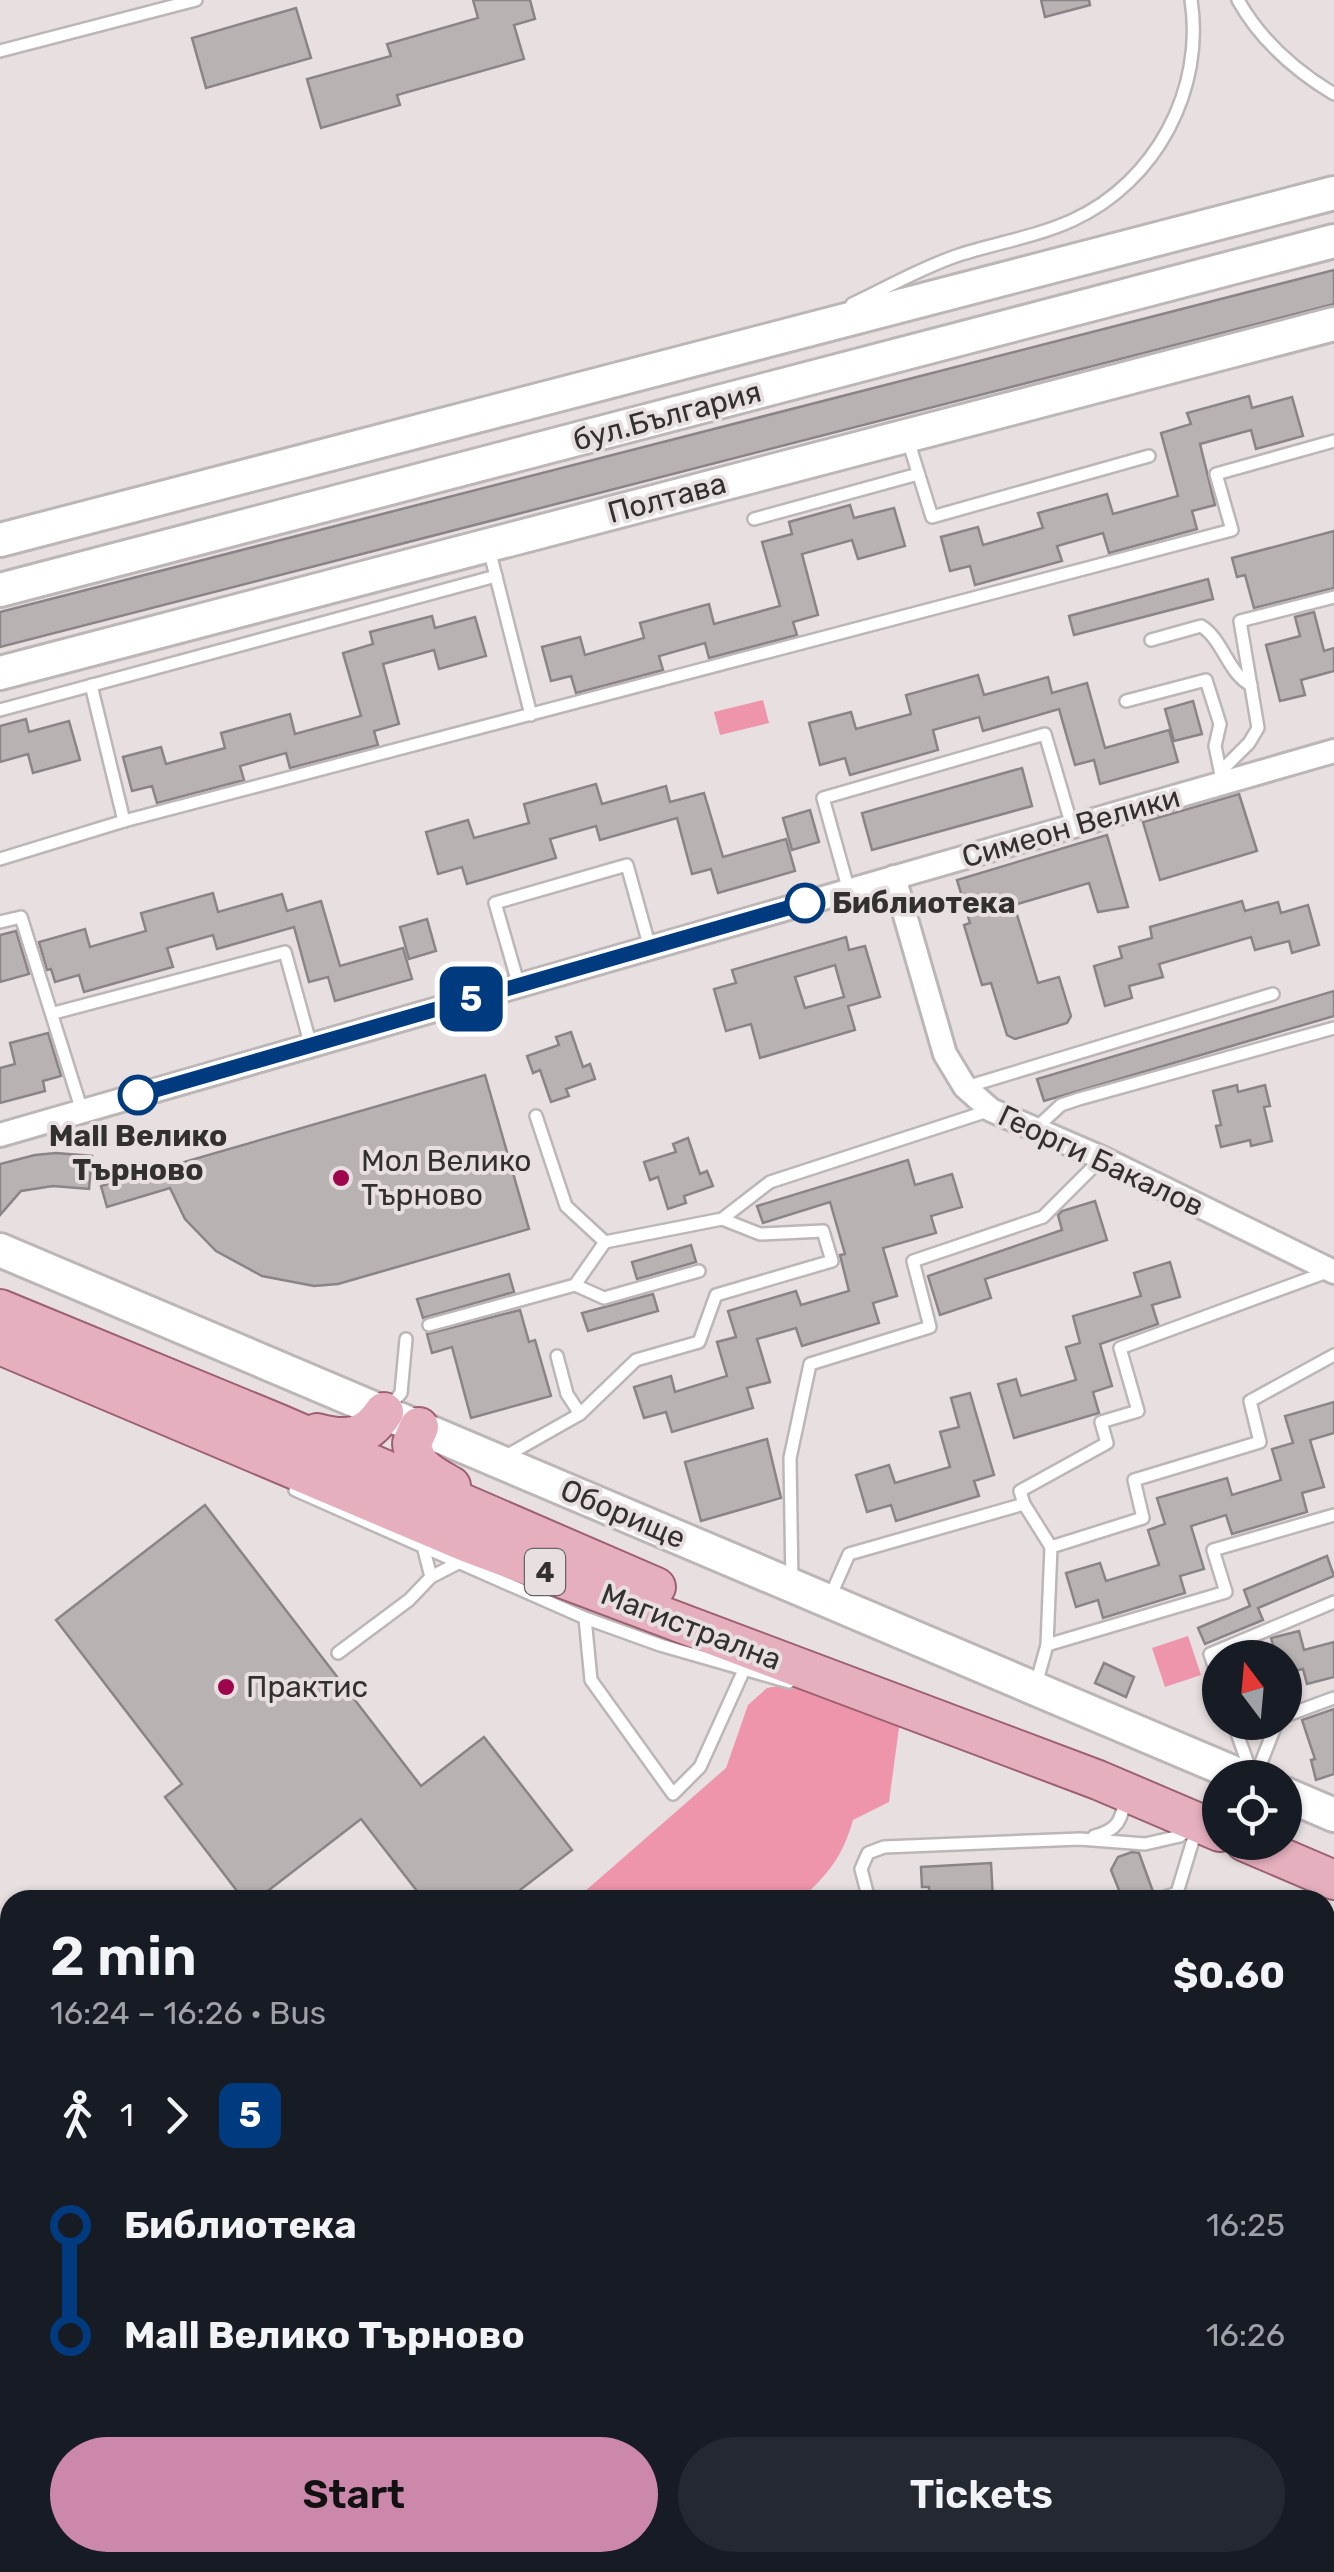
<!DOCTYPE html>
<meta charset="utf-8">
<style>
:root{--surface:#171b24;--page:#242831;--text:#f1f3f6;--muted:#9ea1a6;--accent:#c8a}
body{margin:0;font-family:Rubik,sans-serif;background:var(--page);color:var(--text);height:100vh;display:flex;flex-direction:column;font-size:38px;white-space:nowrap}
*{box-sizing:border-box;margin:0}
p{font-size:32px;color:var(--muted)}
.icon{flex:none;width:55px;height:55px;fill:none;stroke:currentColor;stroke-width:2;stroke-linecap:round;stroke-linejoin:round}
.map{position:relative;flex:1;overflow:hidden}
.side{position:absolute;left:0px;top:1890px;width:1335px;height:682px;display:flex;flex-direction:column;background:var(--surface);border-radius:30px 30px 0 0;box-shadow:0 2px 8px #0004}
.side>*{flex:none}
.badge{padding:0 20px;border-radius:15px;font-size:35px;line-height:65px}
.needle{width:65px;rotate:344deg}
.buttons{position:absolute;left:1202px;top:1640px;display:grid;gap:20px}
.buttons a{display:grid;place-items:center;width:100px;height:100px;border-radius:50%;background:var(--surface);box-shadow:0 2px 8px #0004;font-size:50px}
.map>.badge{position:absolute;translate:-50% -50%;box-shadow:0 0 0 5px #fff}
.legs{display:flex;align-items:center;gap:15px;height:110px;padding:0 50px;font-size:32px}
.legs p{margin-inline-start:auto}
.head{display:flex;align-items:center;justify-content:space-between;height:170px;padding:0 50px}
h1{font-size:55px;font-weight:600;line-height:75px}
.cta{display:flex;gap:20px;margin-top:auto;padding:20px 50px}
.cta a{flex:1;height:115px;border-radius:60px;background:var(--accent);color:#111;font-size:40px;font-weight:600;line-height:115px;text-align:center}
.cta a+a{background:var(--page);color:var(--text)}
ul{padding:0 50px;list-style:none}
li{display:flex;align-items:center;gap:35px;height:110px;font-size:38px}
li i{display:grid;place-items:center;width:15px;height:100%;margin:0 12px;background:currentColor}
li i::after{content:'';width:25px;height:25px;margin:-12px;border:8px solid;border-radius:50%;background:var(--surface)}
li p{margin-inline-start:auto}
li:first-child i{background:linear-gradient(#0000 50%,currentColor 0)}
li:last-child i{background:linear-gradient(currentColor 50%,#0000 0)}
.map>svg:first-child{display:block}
.green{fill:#ee94ab}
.building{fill:#b9b2b3;stroke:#8b8486;stroke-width:2.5;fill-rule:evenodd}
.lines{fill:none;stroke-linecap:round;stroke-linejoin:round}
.lane-casing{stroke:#bdb6b7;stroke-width:16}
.street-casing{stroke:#bdb6b7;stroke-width:28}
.secondary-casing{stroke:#bdb6b7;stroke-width:38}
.primary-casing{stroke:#9c6070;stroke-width:42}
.lane{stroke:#fff;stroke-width:11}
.street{stroke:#fff;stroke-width:22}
.secondary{stroke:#fff;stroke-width:32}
.primary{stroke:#e6afbe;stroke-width:38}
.line-1-casing{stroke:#fff;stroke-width:22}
.line-1{stroke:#003b80;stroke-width:15}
.stop-1-dot{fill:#fff;stroke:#003b80;stroke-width:5}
.poi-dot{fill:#9f054c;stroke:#e7dfe0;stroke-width:4}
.labels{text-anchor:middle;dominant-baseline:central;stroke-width:8;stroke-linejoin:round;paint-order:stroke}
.shield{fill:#e7dfe0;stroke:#696465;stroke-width:2.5}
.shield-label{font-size:28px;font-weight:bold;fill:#333030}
.street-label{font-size:30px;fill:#333030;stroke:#e7dfe0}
.stop-label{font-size:30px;font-weight:bold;fill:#333030;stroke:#e7dfe0;text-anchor:start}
.poi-label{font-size:30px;fill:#333030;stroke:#e7dfe0;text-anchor:start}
</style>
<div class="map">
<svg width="1334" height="2572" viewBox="0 0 1334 2572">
<rect width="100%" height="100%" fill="#e7dfe0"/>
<!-- green -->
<g class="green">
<polygon points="763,700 769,723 720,735 714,712"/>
<polygon points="1188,1636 1201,1675 1165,1687 1152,1648"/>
<path d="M790 1684 900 1720 889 1802 853 1820C842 1858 828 1874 800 1900H575L726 1768 748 1705 767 1688Z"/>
</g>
<!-- building -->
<g class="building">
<polygon points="473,0 530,0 535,19 514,25 524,59 397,95 400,105 321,128 307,79 391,56 387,44 478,18"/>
<polygon points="1041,0 1089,0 1090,5 1045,17"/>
<polygon points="296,8 311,58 206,88 192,38"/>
<polygon points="1334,270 1334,304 0,647 0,612"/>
<polygon points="1249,396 1252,408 1292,397 1303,436 1256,449 1251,430 1200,444 1215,505 1192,511 1197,529 1109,553 1103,533 1057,546 1062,561 975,585 970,566 950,571 941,537 978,527 983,545 1043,528 1038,513 1107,494 1113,514 1178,496 1161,433 1191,424 1187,413"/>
<polygon points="850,505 854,518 894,508 905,546 858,559 852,540 802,554 818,615 793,622 797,635 709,658 705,643 659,656 663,670 576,693 571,676 551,681 542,647 580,637 585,655 644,638 640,623 709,604 714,624 780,606 762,542 792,534 789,522"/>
<polygon points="1334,531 1334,588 1254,608 1245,575 1237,577 1232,558"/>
<polygon points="1208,579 1213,599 1074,635 1069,616"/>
<polygon points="1314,612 1324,651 1334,648 1334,671 1301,680 1305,695 1280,701 1266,645 1300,636 1295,617"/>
<polygon points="432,616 435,628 475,617 486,656 439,669 434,650 383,664 399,724 374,731 378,745 290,768 286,753 240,766 244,780 157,803 152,786 132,791 123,757 161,747 166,764 225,748 221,733 290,714 295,734 361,716 343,653 373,644 370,632"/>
<polygon points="978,675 984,695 1048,677 1052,693 1087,683 1105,748 1169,730 1178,762 1100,784 1094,760 1075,765 1059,709 983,731 979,717 933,730 938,750 850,775 845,758 820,765 809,723 851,712 856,729 911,714 906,695"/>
<polygon points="1193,701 1202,734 1174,741 1165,709"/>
<polygon points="26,719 29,732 69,721 80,760 33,773 28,754 0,762 0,726"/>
<polygon points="1022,768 1032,806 872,850 862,813"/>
<polygon points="596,784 602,804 666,786 670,802 704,793 723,857 786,839 795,871 718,893 711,869 692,874 677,818 600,840 596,826 550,839 556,858 467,884 462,867 438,874 426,832 468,820 474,838 529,823 524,804"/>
<polygon points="1239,794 1257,851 1160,880 1143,822"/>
<polygon points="810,810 819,842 792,850 783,818"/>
<polygon points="1107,835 1128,907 1098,912 1089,883 1014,905 1038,983 1059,977 1071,1016 1067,1023 1015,1039 1007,1035 991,983 982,985 964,925 970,923 957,880"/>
<polygon points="213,893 218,912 282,894 287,911 321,901 340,966 403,948 412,979 335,1001 328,977 309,982 294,927 217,949 213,935 167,948 173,967 84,992 79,975 55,982 51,969 47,970 39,942 85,929 90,947 146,931 141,913"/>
<polygon points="1242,901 1245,911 1278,902 1281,913 1308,905 1319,945 1292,953 1289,941 1255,950 1251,937 1159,964 1163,977 1129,986 1132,998 1105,1006 1094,966 1122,958 1119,947 1152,938 1150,927"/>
<polygon points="427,919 436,951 409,959 400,927"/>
<polygon points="16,931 29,974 0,982 0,935"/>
<path d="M846 937 849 950 865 946 880 997 848 1006 855 1030 760 1058 751 1024 726 1031 714 989 736 983 732 970ZM835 965 844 997 805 1008 795 977Z"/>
<polygon points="1334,991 1334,1016 1044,1101 1037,1079"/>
<polygon points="571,1032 583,1067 590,1064 595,1079 566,1089 569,1096 551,1102 540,1070 533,1073 527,1056 559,1045 556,1037"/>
<polygon points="48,1033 61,1076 43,1081 45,1091 0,1103 0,1068 15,1064 10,1043"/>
<polygon points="485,1075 529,1229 338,1284 314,1286 262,1276 216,1251 185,1219 170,1188 107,1207 101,1186"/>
<polygon points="1237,1085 1238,1092 1265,1085 1270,1106 1264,1107 1272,1141 1251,1146 1250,1140 1221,1147 1216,1126 1221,1125 1213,1091"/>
<polygon points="688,1138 700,1174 707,1171 713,1186 684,1196 686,1203 668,1209 658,1177 650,1180 644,1162 676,1152 673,1144"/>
<polygon points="56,1153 92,1156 89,1189 53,1186 21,1191 0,1215 0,1164 35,1155"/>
<polygon points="908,1160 915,1185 952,1174 962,1207 931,1216 936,1233 883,1248 897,1296 873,1303 879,1323 802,1346 796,1328 757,1339 770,1382 747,1388 753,1408 672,1432 666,1412 644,1418 634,1387 671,1376 675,1392 727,1376 717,1342 736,1337 728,1311 796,1291 801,1305 849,1291 840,1255 845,1254 830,1202 763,1223 757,1206"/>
<polygon points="1095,1201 1107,1240 985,1279 991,1298 940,1315 928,1276 1062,1230 1058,1215 1062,1211"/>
<polygon points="691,1245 696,1262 637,1279 632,1262"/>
<polygon points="1170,1262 1180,1297 1152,1305 1158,1324 1100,1344 1112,1386 1093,1392 1099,1413 1014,1438 998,1384 1016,1379 1021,1396 1076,1380 1066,1347 1080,1343 1073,1316 1141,1296 1134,1273"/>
<polygon points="509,1274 514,1292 423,1318 417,1299"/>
<polygon points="653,1294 658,1311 588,1331 582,1313"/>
<polygon points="520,1310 529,1342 535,1340 551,1396 471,1418 452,1347 432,1353 427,1334"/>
<polygon points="970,1393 994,1475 974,1481 979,1496 896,1521 891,1505 867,1512 856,1475 889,1465 895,1483 950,1467 940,1432 959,1427 951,1398"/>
<polygon points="1334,1402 1334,1433 1310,1440 1324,1487 1302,1493 1307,1512 1232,1534 1226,1515 1191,1526 1204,1569 1180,1576 1185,1593 1103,1618 1098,1600 1076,1607 1066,1573 1100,1563 1106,1581 1159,1565 1148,1530 1165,1524 1157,1498 1227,1478 1232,1495 1281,1480 1272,1449 1293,1443 1285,1416"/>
<polygon points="767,1439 781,1498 701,1521 685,1462"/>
<polygon points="205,1505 421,1786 484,1737 572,1850 507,1900 424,1900 361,1819 256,1900 244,1900 165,1797 182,1784 56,1620"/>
<polygon points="1327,1556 1334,1576 1258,1608 1263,1620 1205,1644 1198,1628 1250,1606 1244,1590"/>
<polygon points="1299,1631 1304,1650 1334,1642 1334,1677 1307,1684 1303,1669 1285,1673 1285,1658 1277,1658 1271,1638"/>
<polygon points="1104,1663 1134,1677 1126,1697 1095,1683"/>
<polygon points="1334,1709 1334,1774 1316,1780 1311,1760 1315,1759 1302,1720"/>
<polygon points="1132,1852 1139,1853 1156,1900 1123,1900 1111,1870 1118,1857"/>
<polygon points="991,1863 993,1900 929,1900 929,1887 922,1887 921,1867"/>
</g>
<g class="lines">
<defs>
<g id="lane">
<path d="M1238 0C1261 41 1294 70 1334 94"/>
<polyline points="0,51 196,0"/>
<path d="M852 304C886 288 921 268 956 256 995 243 1036 237 1073 220 1156 182 1205 89 1191 0"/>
<polyline points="907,437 932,517 1149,456"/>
<polyline points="754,519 918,474"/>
<polyline points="489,549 531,715"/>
<path d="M1151 640 1201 626C1223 639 1228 674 1251 685"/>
<polyline points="91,685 124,821"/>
<polyline points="1126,701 1206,680 1220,724 1215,746 1221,775"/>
<polyline points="0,710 496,576"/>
<polyline points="1221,771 1249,743 1258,728 1240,621 1334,597"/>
<polyline points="0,859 124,821 1232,530 1216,474 1334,441"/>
<polyline points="849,891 823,798 1045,734 1072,826"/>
<polyline points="0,922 21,917 82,1111"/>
<polyline points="519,986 495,903 627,865 650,948"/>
<polyline points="54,1013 285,952 311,1046"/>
<polyline points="966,1087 1273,994"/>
<polyline points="536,1116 566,1206 605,1242 722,1219 770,1182 991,1110"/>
<polyline points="1035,1129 1061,1105 1079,1099 1334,1028"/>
<polyline points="575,1285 604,1298 699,1271"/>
<polyline points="429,1325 575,1285 605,1242"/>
<polyline points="557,1356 567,1394 580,1414"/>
<polyline points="387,1409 401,1393 406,1339"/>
<polyline points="504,1457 580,1414 636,1360 699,1342 716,1295 832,1261 823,1231 760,1234 722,1219"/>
<polyline points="295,1490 585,1618 660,1645 789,1682"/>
<polyline points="1024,1504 1051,1547"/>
<polyline points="423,1546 431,1577"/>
<polyline points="792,1583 790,1458 810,1364 930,1327 913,1261 1043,1217 1102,1158"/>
<polyline points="830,1597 849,1554 1024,1504 1020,1491 1107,1443 1101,1422 1138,1411 1120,1348 1327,1272"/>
<polyline points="585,1618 591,1680 673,1794 700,1767 744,1670"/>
<polyline points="1047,1645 1051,1547 1143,1518 1134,1480 1260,1442 1250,1401 1334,1355"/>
<polyline points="338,1653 409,1600 431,1577 460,1562"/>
<polyline points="1220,1684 1210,1654 1334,1602"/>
<polyline points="1035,1688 1047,1645 1226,1592 1213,1550 1334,1515"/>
<polyline points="1285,1716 1334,1698"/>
<polyline points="1233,1722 1252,1775"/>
<polyline points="1255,1778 1277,1722"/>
<path d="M1094 1836C1119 1830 1121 1820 1126 1796"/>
<polyline points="1165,1897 1177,1893 1197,1827"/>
<polyline points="869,1900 861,1869 868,1853 884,1847 1080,1839 1145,1844 1180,1836 1191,1828"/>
<polyline points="1325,2030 1334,2047"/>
<polyline points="0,2046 10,2040"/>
<polyline points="1325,2230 1334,2226"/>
<polyline points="0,2399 10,2393"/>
<polyline points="1325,2402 1334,2397"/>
<polyline points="1325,2538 1334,2536"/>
<polyline points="341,2562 346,2572"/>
<polyline points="1285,2562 1289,2572"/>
<polyline points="158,2565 163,2562"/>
<polyline points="225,2572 244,2562"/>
</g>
<g id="street">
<polyline points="894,877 945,1054 965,1087 991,1110 1102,1158 1334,1272"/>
<polyline points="0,1135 1334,751"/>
</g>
<g id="secondary">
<polyline points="0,540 1334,193"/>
<polyline points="0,590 1334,241"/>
<polyline points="0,673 1334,324"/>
<polyline points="0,1250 1246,1778"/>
<polyline points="1285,1794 1334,1815"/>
</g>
<g id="primary">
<polyline points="0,1309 277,1423 656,1587"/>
<polyline points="0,1345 468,1543 1098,1780 1220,1832"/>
<path d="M419 1427 412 1443C414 1467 432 1475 451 1486"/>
<path d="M317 1433C347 1441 366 1439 384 1412"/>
<polyline points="1245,1842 1334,1880"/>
</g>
</defs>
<!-- lane casing -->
<use href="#lane" class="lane-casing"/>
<!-- street casing -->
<use href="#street" class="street-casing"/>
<!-- secondary casing -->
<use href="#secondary" class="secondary-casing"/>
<!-- primary casing -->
<use href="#primary" class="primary-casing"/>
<!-- lane -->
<use href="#lane" class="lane"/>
<!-- street -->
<use href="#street" class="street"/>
<!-- secondary -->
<use href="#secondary" class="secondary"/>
<!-- primary -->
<use href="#primary" class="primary"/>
</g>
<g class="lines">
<defs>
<polyline id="line-1" points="138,1095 805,903"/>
</defs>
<!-- line-1 casing -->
<use href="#line-1" class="line-1-casing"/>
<!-- line-1 -->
<use href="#line-1" class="line-1"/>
</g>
<!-- markers -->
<g class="stop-1-dot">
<circle cx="805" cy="903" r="18"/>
<circle cx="138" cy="1095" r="18"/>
</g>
<g class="poi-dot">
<circle cx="341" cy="1178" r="10"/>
<circle cx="226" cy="1687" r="10"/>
</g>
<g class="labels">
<!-- shield labels -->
<rect class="shield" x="525" y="1549" width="40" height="46" rx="8"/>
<g class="shield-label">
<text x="545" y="1572">4</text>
</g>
<!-- street labels -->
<g class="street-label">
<text transform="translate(667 416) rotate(-15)">бул.България</text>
<text transform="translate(667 498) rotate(-15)">Полтава</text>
<text transform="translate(1071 827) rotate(-16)">Симеон Велики</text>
<text transform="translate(1101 1161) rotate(25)">Георги Бакалов</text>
<text transform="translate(623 1514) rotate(23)">Оборище</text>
<text transform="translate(691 1627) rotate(21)">Магистрална</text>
</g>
<!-- stop labels -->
<g class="stop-label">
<text x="832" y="903">Библиотека</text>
<text x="138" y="1136" text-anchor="middle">Mall Велико<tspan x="138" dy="34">Търново</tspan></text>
</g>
<!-- poi labels -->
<g class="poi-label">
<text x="361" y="1161">Мол Велико<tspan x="361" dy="34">Търново</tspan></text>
<text x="246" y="1687">Практис</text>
</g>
</g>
</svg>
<div class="buttons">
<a><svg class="needle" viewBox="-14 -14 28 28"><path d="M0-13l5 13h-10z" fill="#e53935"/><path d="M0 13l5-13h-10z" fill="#9ea1a6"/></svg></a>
<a><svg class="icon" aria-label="locate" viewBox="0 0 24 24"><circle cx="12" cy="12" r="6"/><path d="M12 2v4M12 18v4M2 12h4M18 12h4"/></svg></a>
</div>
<b class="badge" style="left:471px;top:999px;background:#003b80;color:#fff">5</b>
<section class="side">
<div class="head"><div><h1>2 min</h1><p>16:24 – 16:26 · Bus</p></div><b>$0.60</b></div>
<div class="legs"><svg class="icon" aria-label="walk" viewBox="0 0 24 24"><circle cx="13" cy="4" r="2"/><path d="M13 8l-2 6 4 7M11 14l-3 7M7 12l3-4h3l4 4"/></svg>1<svg class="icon" aria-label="forward" viewBox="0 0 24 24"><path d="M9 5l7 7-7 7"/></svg><b class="badge" style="background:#003b80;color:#fff">5</b></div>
<ul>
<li><i style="color:#003b80"></i><b>Библиотека</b><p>16:25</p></li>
<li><i style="color:#003b80"></i><b>Mall Велико Търново</b><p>16:26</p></li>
</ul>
<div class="cta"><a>Start</a><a>Tickets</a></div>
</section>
</div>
